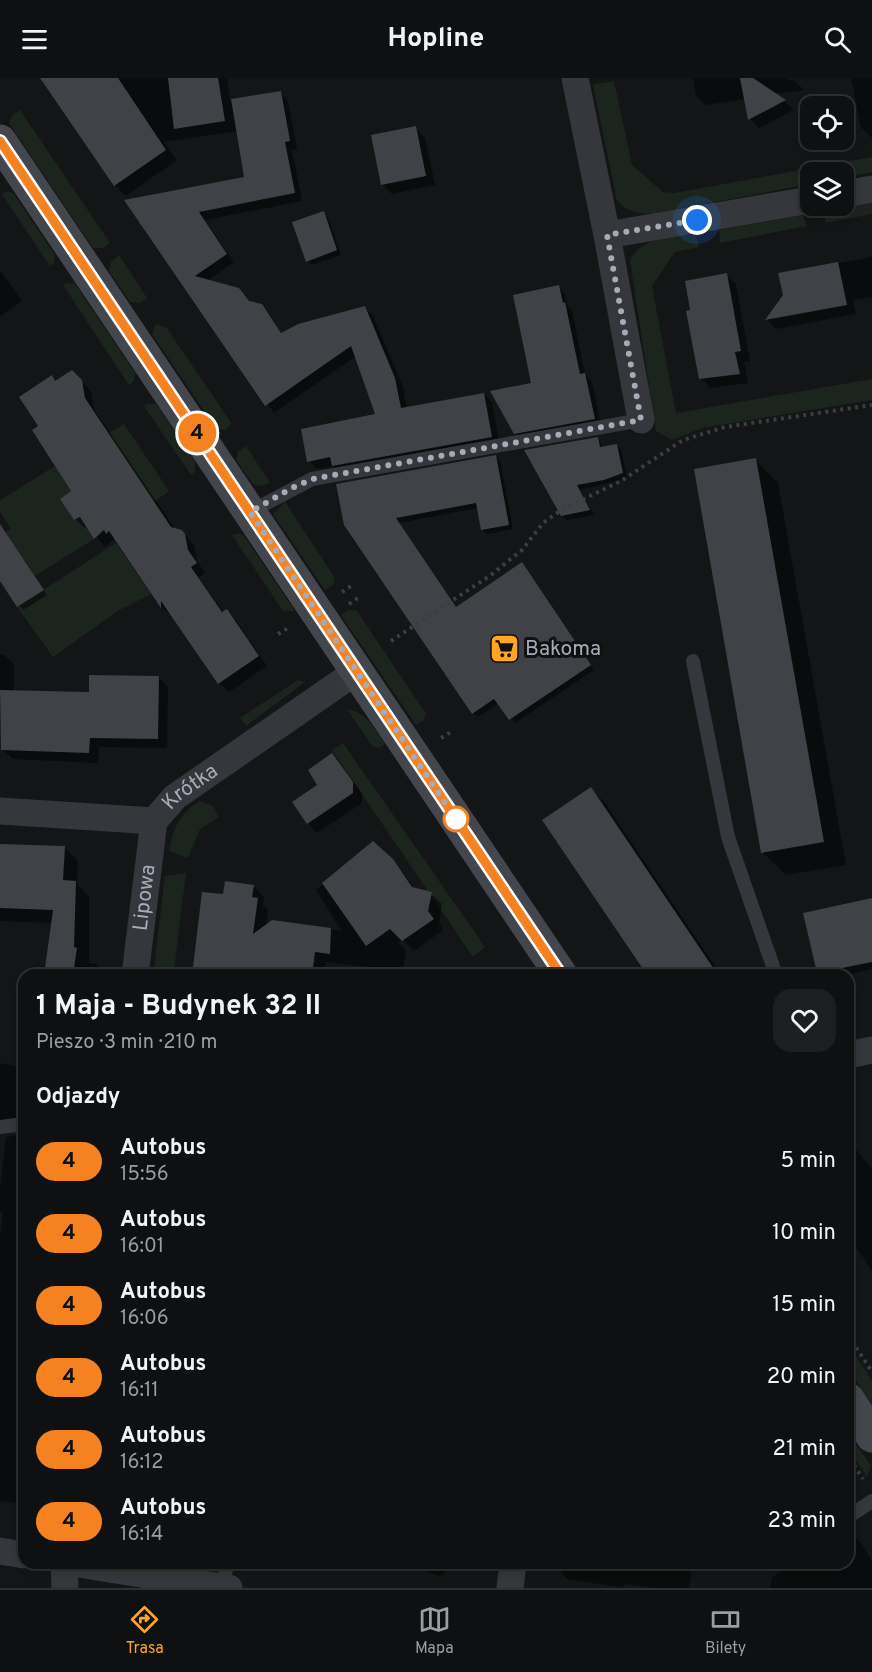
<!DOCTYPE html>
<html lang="pl">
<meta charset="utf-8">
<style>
:root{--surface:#0f1011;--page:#1d1e1f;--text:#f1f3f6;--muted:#9b9d9f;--line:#2f3031;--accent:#ffa624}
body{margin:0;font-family:Overpass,sans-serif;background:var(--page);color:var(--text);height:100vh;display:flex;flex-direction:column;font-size:22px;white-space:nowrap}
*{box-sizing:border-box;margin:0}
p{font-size:20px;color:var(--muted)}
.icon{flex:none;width:33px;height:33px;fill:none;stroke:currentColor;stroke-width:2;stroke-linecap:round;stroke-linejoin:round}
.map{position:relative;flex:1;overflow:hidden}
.drawer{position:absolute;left:18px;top:891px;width:836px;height:600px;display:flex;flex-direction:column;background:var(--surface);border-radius:18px;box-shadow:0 3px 9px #0003,0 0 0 2px var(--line)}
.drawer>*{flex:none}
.badge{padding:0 12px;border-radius:20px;font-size:21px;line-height:39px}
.tools{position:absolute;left:800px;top:18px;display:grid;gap:12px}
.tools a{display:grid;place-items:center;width:54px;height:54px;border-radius:12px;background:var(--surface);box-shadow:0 3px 9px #0003,0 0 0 2px var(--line);font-size:30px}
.you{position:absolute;width:30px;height:30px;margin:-15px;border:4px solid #fff;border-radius:50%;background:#1a73e8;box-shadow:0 0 0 9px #1a73e833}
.map>.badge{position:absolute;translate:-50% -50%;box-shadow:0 0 0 3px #fff}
h2{padding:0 18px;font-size:22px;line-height:54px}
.round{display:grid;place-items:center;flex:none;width:63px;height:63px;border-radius:18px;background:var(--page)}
.summary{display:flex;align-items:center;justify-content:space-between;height:102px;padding:0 18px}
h1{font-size:28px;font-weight:700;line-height:45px}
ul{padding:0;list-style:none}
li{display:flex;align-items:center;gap:18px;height:72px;padding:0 18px}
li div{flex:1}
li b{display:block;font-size:22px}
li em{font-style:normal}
li .badge{min-width:66px;font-weight:700;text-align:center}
header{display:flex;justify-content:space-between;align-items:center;height:78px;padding:0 18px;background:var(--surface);font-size:27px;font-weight:700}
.dock{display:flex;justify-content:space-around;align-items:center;height:84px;border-top:2px solid var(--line);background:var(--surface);font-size:16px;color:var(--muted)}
.dock a{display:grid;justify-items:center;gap:3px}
.dock .current{color:var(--accent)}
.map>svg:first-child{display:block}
.green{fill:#1c251d}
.shadow{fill:#0007}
.building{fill:#404247}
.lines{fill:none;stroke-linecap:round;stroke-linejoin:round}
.path{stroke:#3b3e43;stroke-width:4;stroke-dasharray:3 4.5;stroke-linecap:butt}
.lane{stroke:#35373c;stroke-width:14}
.street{stroke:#35373c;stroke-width:27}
.secondary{stroke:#43464c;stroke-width:33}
.line-casing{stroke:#fff;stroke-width:14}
.line{stroke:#f58220;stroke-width:9}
.walk{stroke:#a5acb8;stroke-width:6;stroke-dasharray:0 10.8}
.stop-dot{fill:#fff;stroke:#f58220;stroke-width:3}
.labels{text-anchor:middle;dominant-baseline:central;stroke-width:6;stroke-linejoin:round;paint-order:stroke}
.poi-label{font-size:21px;fill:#a5acb8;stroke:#0f1012;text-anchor:start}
.street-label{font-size:21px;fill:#a5acb8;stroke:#0f1012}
</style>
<header><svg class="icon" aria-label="menu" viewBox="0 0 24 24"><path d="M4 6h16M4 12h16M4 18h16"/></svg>Hopline<svg class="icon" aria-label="search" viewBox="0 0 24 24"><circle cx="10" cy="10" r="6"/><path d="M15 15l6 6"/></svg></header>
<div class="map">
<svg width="872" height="1510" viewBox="0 0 872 1510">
<rect width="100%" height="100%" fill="#141517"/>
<!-- green -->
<g class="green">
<path d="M614 3 632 87 663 114 674 115 872 79V94L843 100V94H810V106L656 135C640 136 629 135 617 123L593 7Z"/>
<polygon points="20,32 110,165 102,170 93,170 9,45 12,38"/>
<polygon points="7,113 13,115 55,177 54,185 50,188 2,116"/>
<polygon points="872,123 872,136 826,145 823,133"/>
<polygon points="803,137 807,148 720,165 719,152"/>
<path d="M695 157 699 169 675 174 652 208 676 335 872 301V322L702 350 672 362 656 353 630 183C641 158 671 160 695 157Z"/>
<polygon points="119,177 147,220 140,225 130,224 109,193 111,184"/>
<polygon points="67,205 75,206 135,295 134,303 129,307 63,207"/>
<polygon points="156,246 166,249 232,346 224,352 215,349 152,256"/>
<polygon points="148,326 156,326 195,384 195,394 191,397 144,328"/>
<polygon points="124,346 169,413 154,424 109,355"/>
<polygon points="246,368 270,405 262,408 253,406 236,382 238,373"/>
<polygon points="55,388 71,413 60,421 74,442 80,439 94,461 35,498 25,482 21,484 3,456 11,451 0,434 0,422"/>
<polygon points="285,424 335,500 333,507 325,512 273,436"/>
<polygon points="238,455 244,458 295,533 283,533 232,457"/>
<polygon points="116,465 151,516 119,532 53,579 17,529"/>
<polygon points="349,532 357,533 426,636 423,643 416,647 341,537"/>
<polygon points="298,602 305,604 246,648 240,640"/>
<path d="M347 631C367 635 375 651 385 666L380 670 372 668Z"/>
<polygon points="343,665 485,869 473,879 332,672"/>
<path d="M200 723 213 728 219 739 200 751 188 780 169 773C173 750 180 735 200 723Z"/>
<polygon points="186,795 174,893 154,890 165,798"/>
<polygon points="852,1272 872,1303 872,1327 848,1290 848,1275"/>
<polygon points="848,1354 871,1388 867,1399 848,1371"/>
</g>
<!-- shadow -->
<g class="shadow">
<polygon points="40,0 227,0 230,23 280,15 288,23 297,71 292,72 302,123 205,142 234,184 207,203 239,211 251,225 261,227 269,236 282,256 365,230 373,238 403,309 407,330 484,316 492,324 500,367 341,396 333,388 317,391 309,383 377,338 356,278 274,335 126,123 245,101 238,53 164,64 177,82 126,118 115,107"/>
<polygon points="693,0 782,0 795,3 804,12 775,16 794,32 759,50 750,41 746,21 706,27 696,18"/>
<polygon points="851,0 872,0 872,60 861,50"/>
<polygon points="415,50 425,60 435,107 392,116 382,106"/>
<polygon points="323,135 328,140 341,177 312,187 307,183"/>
<polygon points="872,179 872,219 853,222 856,236 776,251 767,242 784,217 780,196"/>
<polygon points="0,192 22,223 0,238"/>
<polygon points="726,197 736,206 750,283 744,284 748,305 710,310 701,300 692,233"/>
<polygon points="558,209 565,216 568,229 572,233 585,296 592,303 601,348 523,362 516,355 533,306"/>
<polygon points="71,294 91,313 94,331 175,451 182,453 194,467 197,483 205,495 199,499 224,535 226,532 236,542 267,588 229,614 219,605 170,533 170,537 162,529 118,463 114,461 105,469 88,448 85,450 75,441 73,413 40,349 52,299 56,304"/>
<polygon points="598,360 603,370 617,367 621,372 627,400 580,412 594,437 567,442 562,437"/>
<polygon points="495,379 500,383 513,451 487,456 482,451 478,430 399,445 456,530 522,486 594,592 515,645 499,625 478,639 473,635 346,446"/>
<polygon points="755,382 778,405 846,787 786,797 762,774"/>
<polygon points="0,446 47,517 23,532 0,499"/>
<polygon points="0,576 4,577 14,586 14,614 90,616 159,599 168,609 167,670 99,669 98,685 13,681 3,672 3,649 0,649"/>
<polygon points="332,677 362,715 362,725 317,755 308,745"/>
<polygon points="591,711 605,725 721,897 649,897"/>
<polygon points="373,765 403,794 415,812 431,816 442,826 439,845 443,852 414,873 402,861 398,864 406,872 403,893 326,884 324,897 193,897 224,818 253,808 264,819 263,827 268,832 266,848 272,844 342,853 316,812"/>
<polygon points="0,767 64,769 78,783 77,806 89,819 89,885 96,886 108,897 40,897 41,888 47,888 53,845 0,843"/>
<polygon points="872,821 872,891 844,897 821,897 818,894"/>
<polygon points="24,960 24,1052 0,1042 0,985 20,989"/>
<polygon points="24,1056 24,1426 0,1423 0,1157 3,1136 0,1133 0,1110 6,1059"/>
<polygon points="855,1070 872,1091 872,1193 848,1157 848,1072"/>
<polygon points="848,1452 861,1465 872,1483 872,1510 770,1510 772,1499 793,1485 848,1485"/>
<polygon points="418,1485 467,1485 466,1488 453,1487 440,1498 429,1495"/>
<polygon points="557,1485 693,1485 689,1510 655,1510 625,1506 624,1510 567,1501 560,1493"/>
</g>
<!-- building -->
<g class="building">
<polygon points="40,0 118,0 166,72 114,108"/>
<polygon points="168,0 218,0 225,43 174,51"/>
<polygon points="740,0 753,0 786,22 748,42"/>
<polygon points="281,13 290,63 285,64 295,115 199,134 227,176 195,198 239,210 249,223 262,226 281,255 298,246 365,228 395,300 401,330 484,315 492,359 332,388 330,379 307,384 301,351 375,336 351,268 265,328 124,122 244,99 231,21"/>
<polygon points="416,48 426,98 381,107 371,57"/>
<polygon points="324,133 337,172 306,184 292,144"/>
<polygon points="838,184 847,227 765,242 783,217 778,195"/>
<polygon points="727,195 741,273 735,274 740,296 699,301 686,233 690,232 685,203"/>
<polygon points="559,207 563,225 565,224 580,296 585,295 595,341 514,356 490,313 531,305 513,217"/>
<polygon points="72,292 82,302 85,320 171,449 182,452 185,456 188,472 197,485 191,489 222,534 227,531 259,578 218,606 161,523 161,530 109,453 106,456 104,452 94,461 80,439 74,442 60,421 71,413 32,352 38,348 19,319 52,297 55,303"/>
<polygon points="598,359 600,369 617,366 623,395 604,402 577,407 590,432 561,438 524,372"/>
<polygon points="496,377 509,447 481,452 476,425 396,440 456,529 522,484 591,587 509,642 494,621 472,636 344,447 336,406"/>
<polygon points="756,380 824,764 761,775 694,391"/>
<polygon points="0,446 44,512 17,529 0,503"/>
<polygon points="89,597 159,598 158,661 90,660 89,675 1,672 0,612 89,614"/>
<polygon points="332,675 353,704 353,715 307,746 292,724 317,707 308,692"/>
<polygon points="591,709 718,897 647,897 542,742"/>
<polygon points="373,763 393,781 412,809 432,814 428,833 434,841 402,863 390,851 366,868 322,805"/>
<polygon points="0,766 65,768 63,802 76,803 74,869 77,870 73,897 44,897 53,832 0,830"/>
<polygon points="225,803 254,807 252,819 258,820 253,856 272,842 331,850 330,876 315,874 312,897 249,890 248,897 192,897 202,814 223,816"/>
<polygon points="872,820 872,884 817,895 803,835"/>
</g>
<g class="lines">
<!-- path -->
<g class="path">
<polyline points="342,514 354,506"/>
<polyline points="349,526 361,518"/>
<polyline points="278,556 288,550"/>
<polyline points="391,563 491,497 522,472 543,445 561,432 621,403 683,362 725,349 872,327"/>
<polyline points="441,660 451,654"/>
<polyline points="848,1257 872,1294"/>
<polyline points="854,1387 863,1401"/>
</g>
<!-- lane -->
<g class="lane">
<polyline points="250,434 312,401 641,342"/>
<polyline points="693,583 728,759 776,897"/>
<polyline points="0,1049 24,1046"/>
<polyline points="848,1439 872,1423"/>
<polyline points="223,1509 227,1485"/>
</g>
<!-- street -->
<g class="street">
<polyline points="575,0 607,157 810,122"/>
<polyline points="843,116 872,111"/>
<polyline points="607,157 641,342"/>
<polyline points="0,733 154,743"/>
<path id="s1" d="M154 743 175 719 357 593"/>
<path id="s2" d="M135 897 154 743"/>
<polyline points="848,977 872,972"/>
<polyline points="0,1473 24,1477"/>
<polyline points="64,1485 65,1510"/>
<polyline points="72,1485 229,1510"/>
<polyline points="510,1510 513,1485"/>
</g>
<!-- secondary -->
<g class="secondary">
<polyline points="0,63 561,897"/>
<polyline points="848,1321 872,1358"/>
</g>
</g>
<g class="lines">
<defs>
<polyline id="line" points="0,63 561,897"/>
</defs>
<!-- line casing -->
<use href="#line" class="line-casing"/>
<!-- line -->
<use href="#line" class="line"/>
<!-- walk -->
<polyline class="walk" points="456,741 459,746 250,434 292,410 312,401 641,342 607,157 697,142"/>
</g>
<!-- icons -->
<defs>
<symbol id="supermarket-square" viewBox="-11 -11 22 22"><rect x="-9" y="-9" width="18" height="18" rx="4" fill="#ffa624" stroke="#0f1012"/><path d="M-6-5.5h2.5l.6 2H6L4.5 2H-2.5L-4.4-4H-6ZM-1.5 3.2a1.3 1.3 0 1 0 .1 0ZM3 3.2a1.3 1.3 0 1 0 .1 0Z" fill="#111"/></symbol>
</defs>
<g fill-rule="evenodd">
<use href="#supermarket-square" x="488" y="554" width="33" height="33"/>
</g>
<!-- markers -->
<circle class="stop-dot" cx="456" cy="741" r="12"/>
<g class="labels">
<!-- poi labels -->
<g class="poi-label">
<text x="525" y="571">Bakoma</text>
</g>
<!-- street labels -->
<g class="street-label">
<text stroke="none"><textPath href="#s1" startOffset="50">Krótka</textPath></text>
<text stroke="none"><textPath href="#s2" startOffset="78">Lipowa</textPath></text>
</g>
</g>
</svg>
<div class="tools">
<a><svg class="icon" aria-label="locate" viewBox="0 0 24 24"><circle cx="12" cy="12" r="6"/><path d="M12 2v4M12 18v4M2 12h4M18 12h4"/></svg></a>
<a><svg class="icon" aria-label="layers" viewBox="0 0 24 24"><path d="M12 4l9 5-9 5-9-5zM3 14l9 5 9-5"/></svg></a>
</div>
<div class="you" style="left:697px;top:142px"></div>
<b class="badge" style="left:197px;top:355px;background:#f58220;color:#111">4</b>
<section class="drawer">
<div class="summary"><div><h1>1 Maja - Budynek 32 II</h1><p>Pieszo · 3 min · 210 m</p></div><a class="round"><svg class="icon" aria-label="heart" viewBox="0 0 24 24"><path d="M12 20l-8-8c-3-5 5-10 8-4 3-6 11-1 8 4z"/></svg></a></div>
<h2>Odjazdy</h2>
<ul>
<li><span class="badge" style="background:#f58220;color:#111">4</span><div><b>Autobus</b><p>15:56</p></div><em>5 min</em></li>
<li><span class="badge" style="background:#f58220;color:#111">4</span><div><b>Autobus</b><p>16:01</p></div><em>10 min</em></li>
<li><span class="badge" style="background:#f58220;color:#111">4</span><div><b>Autobus</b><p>16:06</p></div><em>15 min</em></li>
<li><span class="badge" style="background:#f58220;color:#111">4</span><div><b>Autobus</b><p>16:11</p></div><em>20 min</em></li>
<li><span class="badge" style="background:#f58220;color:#111">4</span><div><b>Autobus</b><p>16:12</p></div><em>21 min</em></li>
<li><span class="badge" style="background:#f58220;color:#111">4</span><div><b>Autobus</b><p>16:14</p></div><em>23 min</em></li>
</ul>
</section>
</div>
<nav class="dock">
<a class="current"><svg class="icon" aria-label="directions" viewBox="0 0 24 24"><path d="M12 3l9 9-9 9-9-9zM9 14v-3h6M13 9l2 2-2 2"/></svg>Trasa</a>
<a><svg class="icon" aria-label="map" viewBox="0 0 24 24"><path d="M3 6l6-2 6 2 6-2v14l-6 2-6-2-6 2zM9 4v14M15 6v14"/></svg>Mapa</a>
<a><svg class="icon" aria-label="tickets" viewBox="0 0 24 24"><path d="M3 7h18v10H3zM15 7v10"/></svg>Bilety</a>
</nav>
